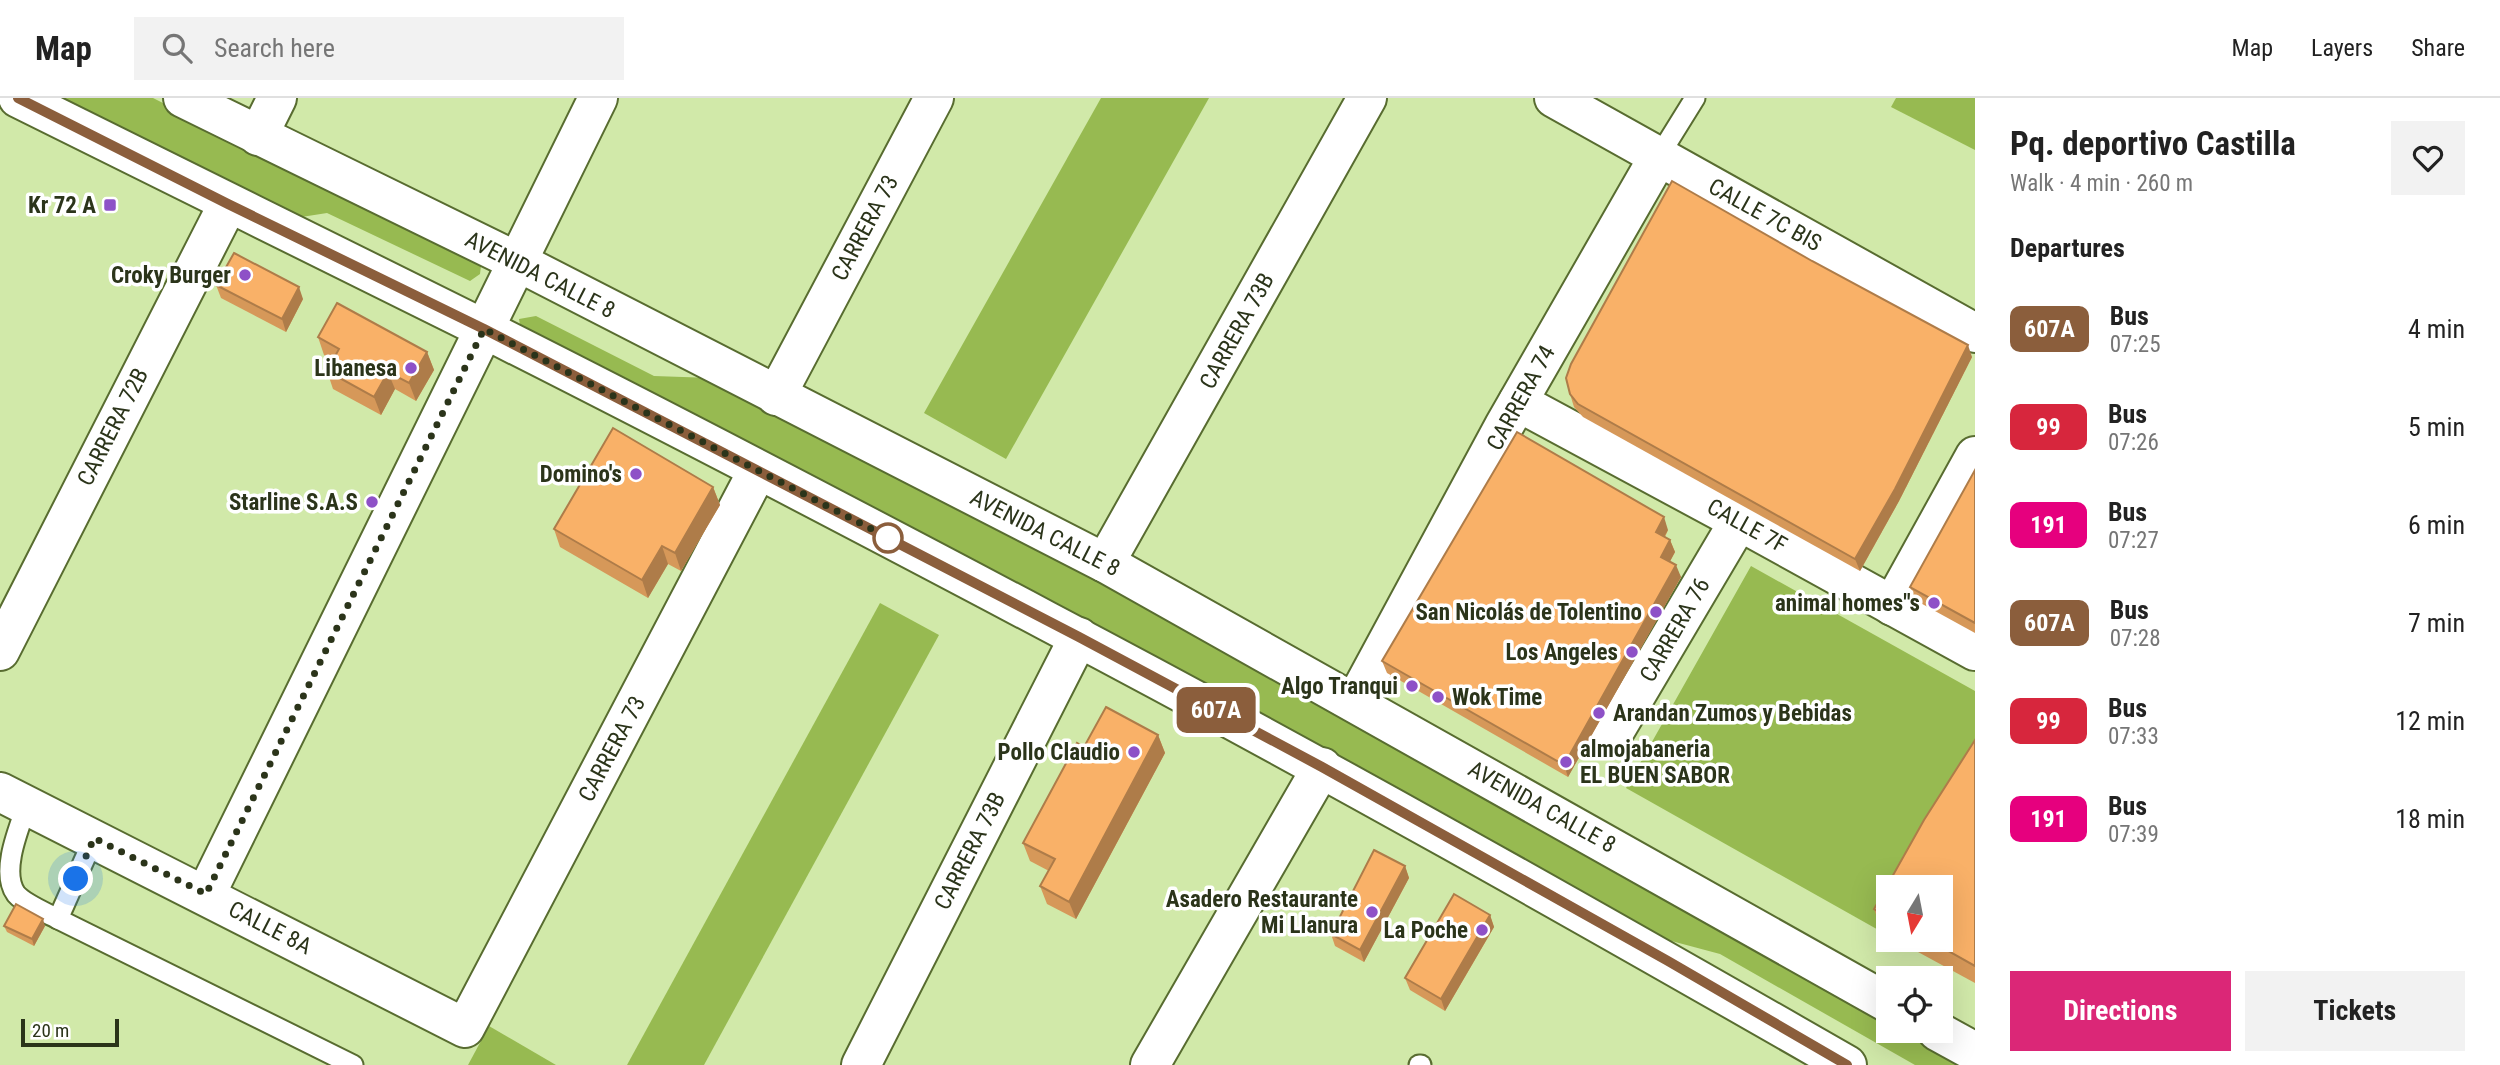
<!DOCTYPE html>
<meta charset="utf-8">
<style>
:root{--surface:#fff;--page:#f2f2f2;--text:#222;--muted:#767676;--line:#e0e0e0;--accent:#db2777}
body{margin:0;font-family:"Roboto Condensed",sans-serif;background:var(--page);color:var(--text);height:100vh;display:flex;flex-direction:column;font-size:26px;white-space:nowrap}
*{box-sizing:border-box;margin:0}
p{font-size:23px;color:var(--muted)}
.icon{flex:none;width:38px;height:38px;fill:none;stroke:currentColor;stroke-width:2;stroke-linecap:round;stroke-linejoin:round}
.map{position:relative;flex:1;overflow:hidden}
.sheet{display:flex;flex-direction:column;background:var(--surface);width:525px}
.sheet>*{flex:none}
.badge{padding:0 14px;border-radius:10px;font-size:24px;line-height:46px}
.needle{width:46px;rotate:190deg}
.controls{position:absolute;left:1876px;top:777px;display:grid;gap:14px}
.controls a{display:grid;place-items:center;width:77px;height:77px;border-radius:0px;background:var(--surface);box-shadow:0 7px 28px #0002;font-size:35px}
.scale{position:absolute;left:21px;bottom:18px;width:98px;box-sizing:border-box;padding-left:7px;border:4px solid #2b341a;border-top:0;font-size:19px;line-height:24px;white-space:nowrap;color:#2b341a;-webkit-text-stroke:5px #fff;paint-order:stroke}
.you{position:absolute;width:35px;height:35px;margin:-18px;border:5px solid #fff;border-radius:50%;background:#1a73e8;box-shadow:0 0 0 10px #1a73e833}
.map>.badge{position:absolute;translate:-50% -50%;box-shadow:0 0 0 4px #fff}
h2{padding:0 35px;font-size:26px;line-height:63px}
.round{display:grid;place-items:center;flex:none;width:74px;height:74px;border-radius:0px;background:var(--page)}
.overview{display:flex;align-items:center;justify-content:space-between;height:119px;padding:0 35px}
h1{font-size:33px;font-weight:700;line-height:52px}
.action{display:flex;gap:14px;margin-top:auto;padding:14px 35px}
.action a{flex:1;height:80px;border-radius:0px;background:var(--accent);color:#fff;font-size:28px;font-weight:700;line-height:80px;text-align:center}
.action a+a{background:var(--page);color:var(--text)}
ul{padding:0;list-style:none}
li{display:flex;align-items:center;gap:21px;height:98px;padding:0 35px}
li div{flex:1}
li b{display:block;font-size:26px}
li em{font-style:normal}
li .badge{min-width:77px;font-weight:700;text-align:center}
header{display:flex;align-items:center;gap:42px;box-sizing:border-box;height:98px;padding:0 35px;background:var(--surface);border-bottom:2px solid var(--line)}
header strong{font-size:33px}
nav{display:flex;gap:38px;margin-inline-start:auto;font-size:24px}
.search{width:490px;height:63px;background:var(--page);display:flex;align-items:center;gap:18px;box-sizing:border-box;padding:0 24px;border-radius:0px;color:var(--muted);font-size:26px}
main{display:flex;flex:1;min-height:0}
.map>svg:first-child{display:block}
.green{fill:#97ba51}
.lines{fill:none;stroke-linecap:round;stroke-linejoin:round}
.service-casing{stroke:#586c30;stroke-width:23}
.minor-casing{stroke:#586c30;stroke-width:42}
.tertiary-casing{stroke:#586c30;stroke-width:42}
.service{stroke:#fff;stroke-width:19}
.minor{stroke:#fff;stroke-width:38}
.tertiary{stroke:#fff;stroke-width:38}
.wall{fill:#d69859}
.shaded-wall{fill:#ae7c49}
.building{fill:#f9b168;stroke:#ae7c49;stroke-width:2}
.line-casing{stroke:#fff;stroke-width:16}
.line{stroke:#8b5e3c;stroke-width:10}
.walk{stroke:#2b341a;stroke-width:7;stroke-dasharray:0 12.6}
.poi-dot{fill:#8e51c7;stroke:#fff;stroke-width:2.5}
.stop-dot{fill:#fff;stroke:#8b5e3c;stroke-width:3.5}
.labels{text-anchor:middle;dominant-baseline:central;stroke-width:7;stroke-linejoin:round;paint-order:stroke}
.poi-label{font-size:23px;font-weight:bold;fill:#2b341a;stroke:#fff;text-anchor:end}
.street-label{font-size:23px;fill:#2b341a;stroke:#fff}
</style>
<header>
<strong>Map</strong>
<div class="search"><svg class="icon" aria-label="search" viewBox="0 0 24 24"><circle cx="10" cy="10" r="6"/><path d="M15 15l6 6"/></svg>Search here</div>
<nav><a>Map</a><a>Layers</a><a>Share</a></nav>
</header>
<main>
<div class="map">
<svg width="1975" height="967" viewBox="0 0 1975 967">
<rect width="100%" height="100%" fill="#d1e9a9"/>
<!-- green -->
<g class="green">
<polygon points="61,0 153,0 354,101 470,156 481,168 480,176 470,183 327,115 295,120"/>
<polygon points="1101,0 1209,0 1006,361 924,315"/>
<polygon points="1896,0 1975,0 1975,52 1891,9"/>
<polygon points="536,218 654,278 712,280 1083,474 1888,922 1888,933 1907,933 1970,967 1915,967 1720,856 1664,841 521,233 519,221"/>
<polygon points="1751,468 1975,593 1975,669 1888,789 1888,822 1882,834 1626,690"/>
<polygon points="880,505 939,537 704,967 627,967"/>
<polygon points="489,928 556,967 468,967"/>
</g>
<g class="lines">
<defs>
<g id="service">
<polyline points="1659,58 1695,0"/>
<path d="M27 707C19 730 0 774 16 796 26 807 45 814 58 821L353 967"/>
<polyline points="58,821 94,740"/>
<polyline points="1419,967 1421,967"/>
</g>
<g id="minor">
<polyline points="1554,0 1975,235"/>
<polyline points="258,38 277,0"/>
<polyline points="776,298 934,0"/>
<polyline points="1518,304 1739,423 1975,553"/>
<polyline points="1105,465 1367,0"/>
<polyline points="1892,508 1975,358"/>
<polyline points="0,553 228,106"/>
<polyline points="1355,604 1504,328 1659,58"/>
<polyline points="1610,641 1739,423"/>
<polyline points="0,694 465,930 758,372"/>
<polyline points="206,796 598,0"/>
<polyline points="861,967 1079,539"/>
<polyline points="1150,967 1322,669"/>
</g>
<g id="tertiary">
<path d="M18 0C173 78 329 153 484 231 673 326 860 424 1047 523 1317 665 1582 815 1847 967"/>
<polyline points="183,0 518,164 1105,465 1888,905"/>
<polyline points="1937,933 1975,954"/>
</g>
</defs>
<!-- service casing -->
<use href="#service" class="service-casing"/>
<!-- minor casing -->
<use href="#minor" class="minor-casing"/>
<!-- tertiary casing -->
<use href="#tertiary" class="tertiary-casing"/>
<!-- service -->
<use href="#service" class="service"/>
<!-- minor -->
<use href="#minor" class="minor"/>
<!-- tertiary -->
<use href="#tertiary" class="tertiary"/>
</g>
<!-- wall -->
<g class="wall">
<polygon points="216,187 303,201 286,234 221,200"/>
<polygon points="318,239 427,254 434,272 416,303 395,291 381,317 333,291 327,273 333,262 324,257"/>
<polygon points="1972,259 1899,403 1860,473 1583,319 1574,309 1570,296"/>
<polygon points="1975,372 1975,535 1915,502 1910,489"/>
<polygon points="713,389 720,407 681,473 668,466 648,500 560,449 554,431"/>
<polygon points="1668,432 1665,439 1670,442 1675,454 1670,463 1681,479 1568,679 1387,575 1382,563"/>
<polygon points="1158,637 1165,655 1076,821 1047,806 1040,788 1049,773 1030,763 1023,745 1084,649"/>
<polygon points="1975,642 1975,885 1896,842 1941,842 1888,789 1888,837 1882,834 1874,811"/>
<polygon points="1405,768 1409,780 1364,864 1335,848 1331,836"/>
<polygon points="1490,817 1494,829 1445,913 1410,892 1405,880"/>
<polygon points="4,828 45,828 34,848 7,834"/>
</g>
<!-- shaded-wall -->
<g class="shaded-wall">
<polygon points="299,189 303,201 286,234 282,221"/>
<polygon points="1968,247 1972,259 1899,403 1860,473 1855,461"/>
<polygon points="427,254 434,272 416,303 409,285"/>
<polygon points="388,274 395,291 381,317 374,299"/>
<polygon points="713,389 720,407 681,473 675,455"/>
<polygon points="1664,419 1668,432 1660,446 1656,434"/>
<polygon points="1670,442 1675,454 1666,471 1661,459"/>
<polygon points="662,448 668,466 648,500 642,482"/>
<polygon points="1676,467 1681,479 1568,679 1564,667"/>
<polygon points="1158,637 1165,655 1076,821 1069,804"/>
<polygon points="1405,768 1409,780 1364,864 1360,852"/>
<polygon points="1490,817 1494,829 1445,913 1441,901"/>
<polygon points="43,821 45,828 34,848 32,841"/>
</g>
<!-- building -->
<g class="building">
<polygon points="1672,83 1812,163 1968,247 1895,391 1855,461 1578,306 1570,296 1566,280 1571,266"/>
<polygon points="234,155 299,189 282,221 216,187"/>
<polygon points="337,205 427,254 409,285 388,274 374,299 327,273 339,251 318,239"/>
<polygon points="613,330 713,389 675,455 662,448 642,482 554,431"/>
<polygon points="1517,334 1664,419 1656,434 1670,442 1661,459 1676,467 1564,667 1382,563"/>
<polygon points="1975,372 1975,525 1910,489"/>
<polygon points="1106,609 1158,637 1069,804 1040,788 1055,761 1023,745 1077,645 1084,649"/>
<polygon points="1975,642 1975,868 1929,842 1941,842 1941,789 1888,789 1888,819 1874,811 1924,722"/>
<polygon points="1374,752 1405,768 1360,852 1331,836"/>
<polygon points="1454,796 1490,817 1441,901 1405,880"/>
<polygon points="16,806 43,821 32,841 4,828"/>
</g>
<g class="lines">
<defs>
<polyline id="line" points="18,0 228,106 484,231 1079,539 1322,669 1668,863 1847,967"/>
</defs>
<!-- line casing -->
<use href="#line" class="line-casing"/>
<!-- line -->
<use href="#line" class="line"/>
<!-- walk -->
<polyline class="walk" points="76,781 94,740 206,796 484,231 891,441 888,440"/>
</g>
<!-- markers -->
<g class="poi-dot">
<rect x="103" y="100" width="14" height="14" rx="3.5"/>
<circle cx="245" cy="177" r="7"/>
<circle cx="411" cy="270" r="7"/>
<circle cx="636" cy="376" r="7"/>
<circle cx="372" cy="404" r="7"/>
<circle cx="1934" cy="505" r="7"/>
<circle cx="1656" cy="514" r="7"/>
<circle cx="1632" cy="554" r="7"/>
<circle cx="1412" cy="588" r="7"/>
<circle cx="1438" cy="599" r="7"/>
<circle cx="1599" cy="615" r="7"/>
<circle cx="1134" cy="654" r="7"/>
<circle cx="1566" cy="664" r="7"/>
<circle cx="1372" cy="814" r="7"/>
<circle cx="1482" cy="832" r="7"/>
</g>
<circle class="stop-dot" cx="888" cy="440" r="14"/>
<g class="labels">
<!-- poi labels -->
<g class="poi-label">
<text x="96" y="107">Kr 72 A</text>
<text x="231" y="177">Croky Burger</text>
<text x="397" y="270">Libanesa</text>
<text x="622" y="376">Domino's</text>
<text x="358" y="404">Starline S.A.S</text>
<text x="1920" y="505">animal homes"s</text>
<text x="1642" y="514">San Nicolás de Tolentino</text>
<text x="1618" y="554">Los Angeles</text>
<text x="1398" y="588">Algo Tranqui</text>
<text x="1452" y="599" text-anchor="start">Wok Time</text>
<text x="1613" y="615" text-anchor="start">Arandan Zumos y Bebidas</text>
<text x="1580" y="651" text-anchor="start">almojabaneria<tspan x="1580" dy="26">EL BUEN SABOR</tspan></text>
<text x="1120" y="654">Pollo Claudio</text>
<text x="1358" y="801">Asadero Restaurante<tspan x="1358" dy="26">Mi Llanura</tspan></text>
<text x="1468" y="832">La Poche</text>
</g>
<!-- street labels -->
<g class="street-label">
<text transform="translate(1765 117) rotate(29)">CALLE 7C BIS</text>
<text transform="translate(865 130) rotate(-62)">CARRERA 73</text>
<text transform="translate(540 177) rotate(27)">AVENIDA CALLE 8</text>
<text transform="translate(1237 233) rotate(-61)">CARRERA 73B</text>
<text transform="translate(1521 300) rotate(-61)">CARRERA 74</text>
<text transform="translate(113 329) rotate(-63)">CARRERA 72B</text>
<text transform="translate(1747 428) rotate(29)">CALLE 7F</text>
<text transform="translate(1045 435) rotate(27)">AVENIDA CALLE 8</text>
<text transform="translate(1675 532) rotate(-60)">CARRERA 76</text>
<text transform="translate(612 651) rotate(-62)">CARRERA 73</text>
<text transform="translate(1542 709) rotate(29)">AVENIDA CALLE 8</text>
<text transform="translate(970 753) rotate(-63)">CARRERA 73B</text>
<text transform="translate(270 830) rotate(27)">CALLE 8A</text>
</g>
</g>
</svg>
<div class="controls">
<a><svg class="needle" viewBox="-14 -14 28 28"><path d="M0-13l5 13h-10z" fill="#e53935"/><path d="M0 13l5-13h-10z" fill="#767676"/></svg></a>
<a><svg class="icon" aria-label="locate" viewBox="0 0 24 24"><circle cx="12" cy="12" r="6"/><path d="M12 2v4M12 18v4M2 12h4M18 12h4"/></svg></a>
</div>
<div class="scale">20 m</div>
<div class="you" style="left:76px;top:781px"></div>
<b class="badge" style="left:1216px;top:612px;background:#8b5e3c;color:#fff">607A</b>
</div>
<section class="sheet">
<div class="overview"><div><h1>Pq. deportivo Castilla</h1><p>Walk · 4 min · 260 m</p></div><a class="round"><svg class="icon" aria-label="heart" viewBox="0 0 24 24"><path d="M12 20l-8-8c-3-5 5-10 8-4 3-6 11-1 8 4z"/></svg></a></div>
<h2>Departures</h2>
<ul>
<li><span class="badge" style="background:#8b5e3c;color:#fff">607A</span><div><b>Bus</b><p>07:25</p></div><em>4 min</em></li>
<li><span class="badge" style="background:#d7263d;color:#fff">99</span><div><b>Bus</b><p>07:26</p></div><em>5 min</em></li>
<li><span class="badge" style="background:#e6007e;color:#fff">191</span><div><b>Bus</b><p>07:27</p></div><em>6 min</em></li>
<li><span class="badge" style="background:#8b5e3c;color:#fff">607A</span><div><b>Bus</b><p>07:28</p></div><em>7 min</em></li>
<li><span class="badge" style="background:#d7263d;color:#fff">99</span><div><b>Bus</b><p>07:33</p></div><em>12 min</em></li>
<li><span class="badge" style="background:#e6007e;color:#fff">191</span><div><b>Bus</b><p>07:39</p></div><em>18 min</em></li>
</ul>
<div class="action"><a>Directions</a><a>Tickets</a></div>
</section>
</main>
